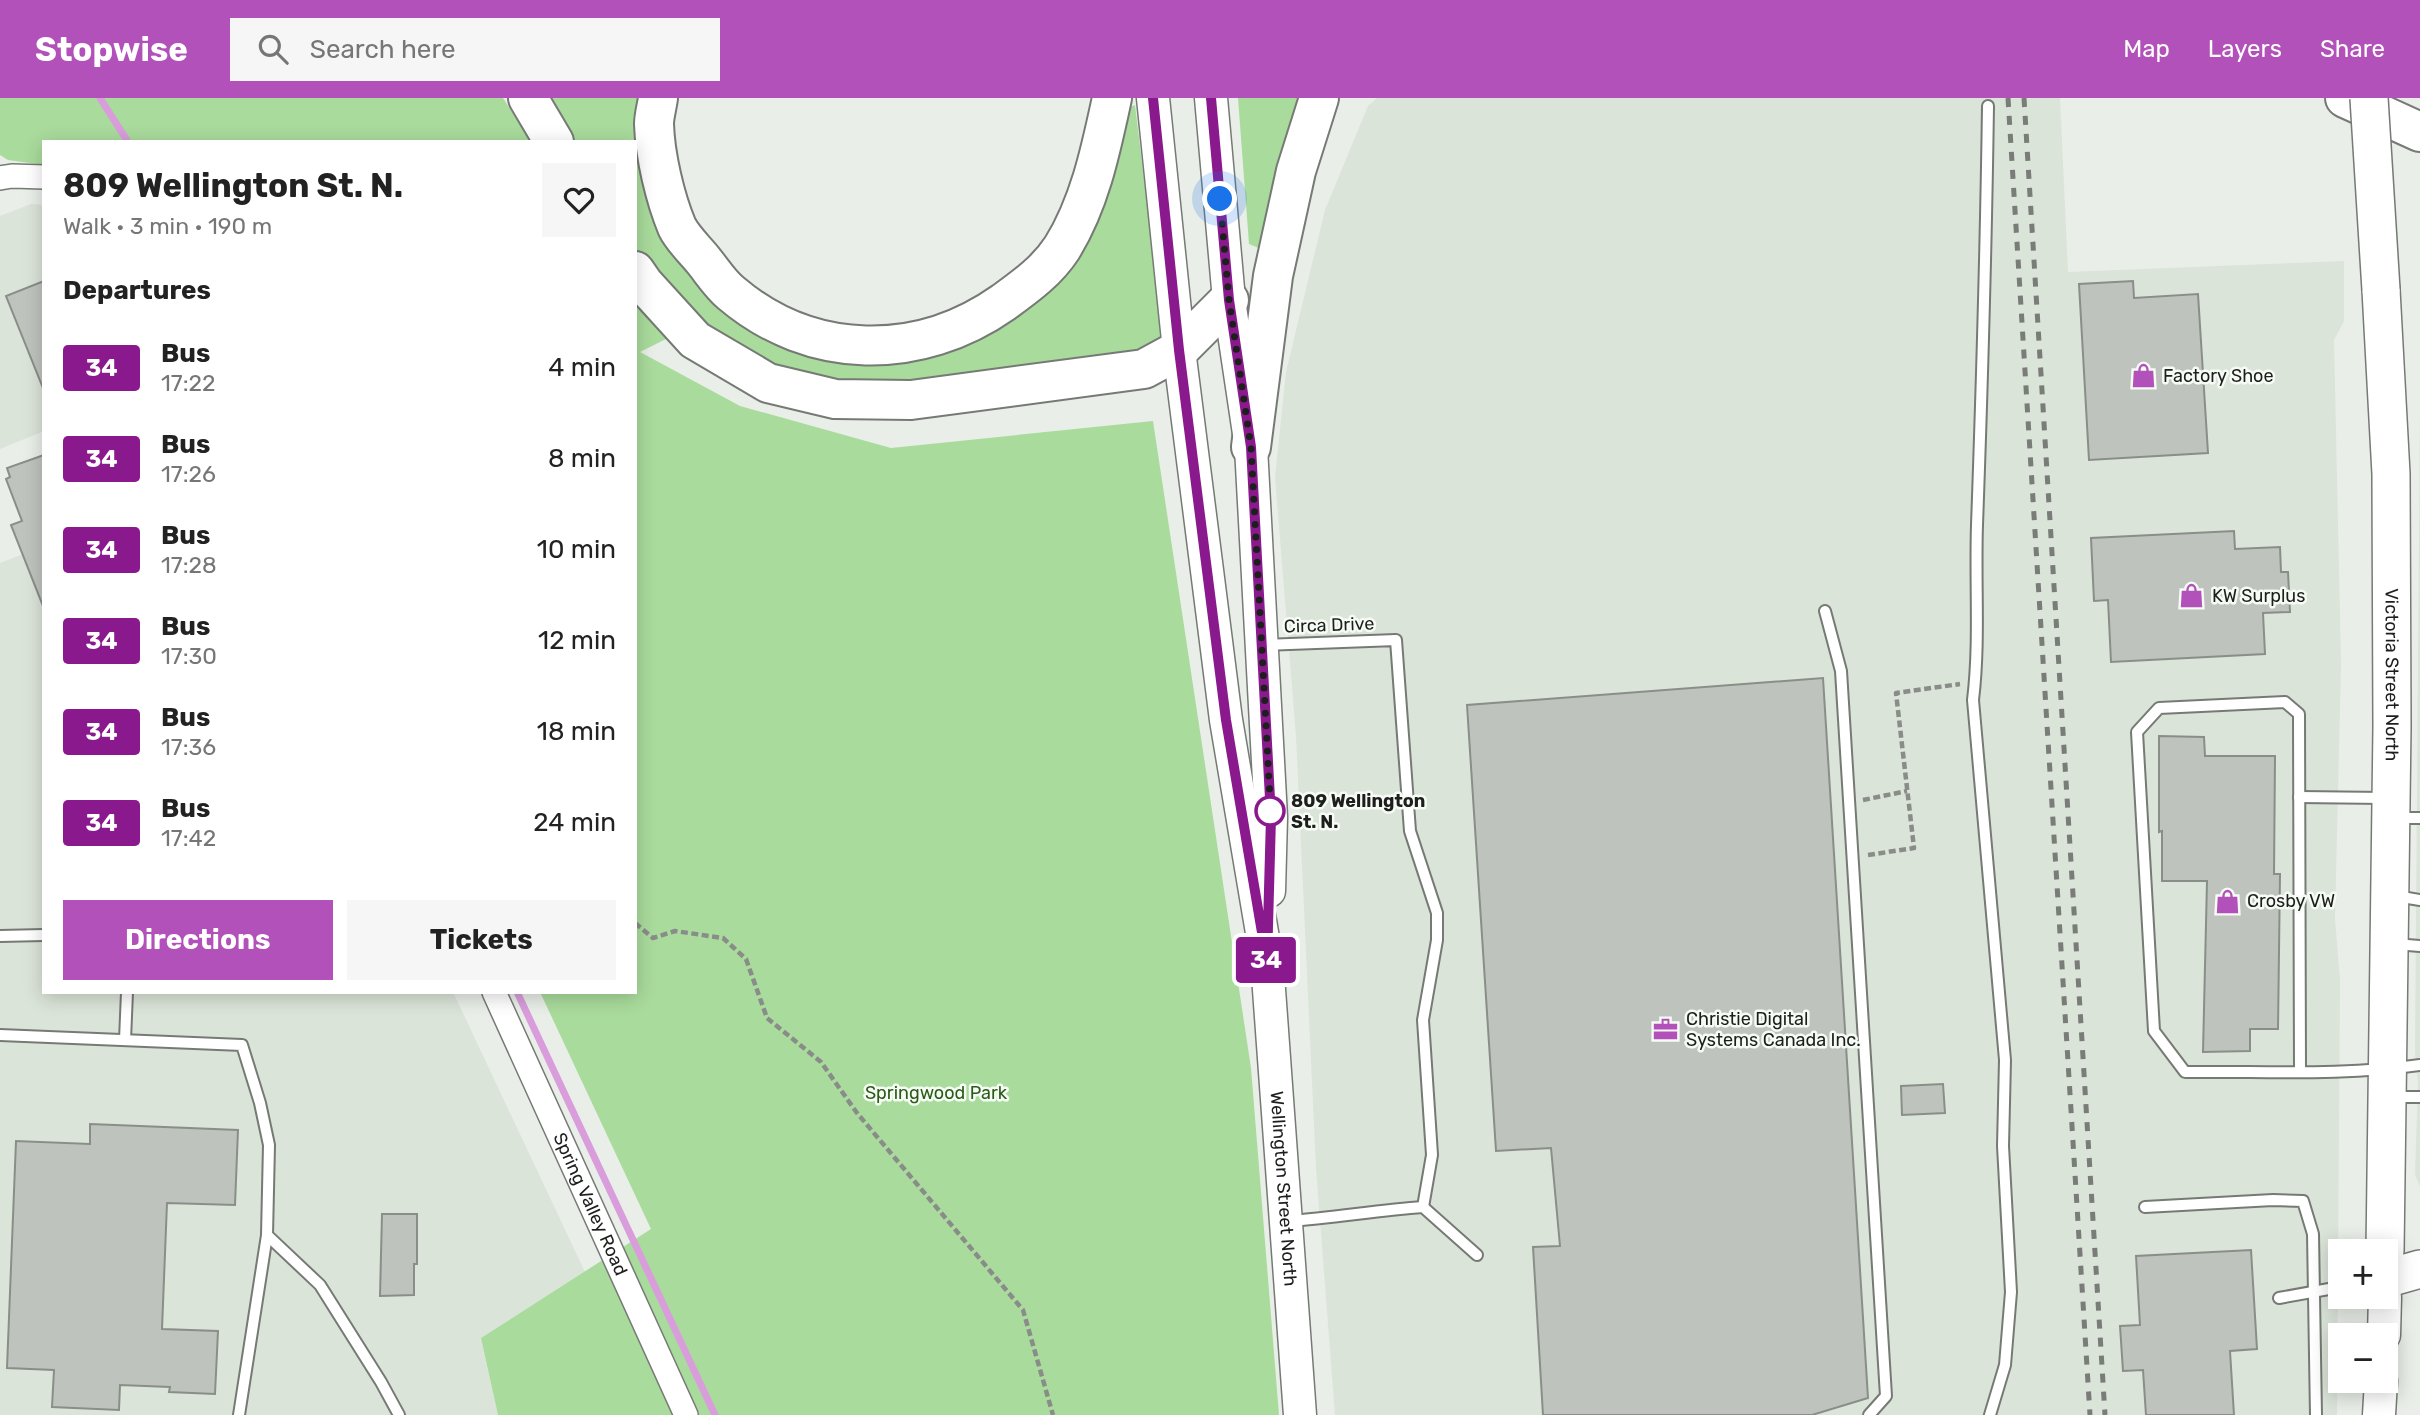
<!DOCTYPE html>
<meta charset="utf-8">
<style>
:root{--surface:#fff;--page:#f6f6f6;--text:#222;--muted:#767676;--accent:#b251b9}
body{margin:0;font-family:Rubik,sans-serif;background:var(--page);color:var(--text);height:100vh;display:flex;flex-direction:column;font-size:26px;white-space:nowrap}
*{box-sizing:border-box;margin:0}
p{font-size:23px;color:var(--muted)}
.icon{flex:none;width:38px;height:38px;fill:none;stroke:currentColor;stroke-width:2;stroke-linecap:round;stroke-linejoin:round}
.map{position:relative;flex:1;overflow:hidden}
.drawer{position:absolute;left:42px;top:42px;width:595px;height:854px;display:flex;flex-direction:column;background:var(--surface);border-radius:0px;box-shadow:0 4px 18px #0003}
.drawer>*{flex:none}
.badge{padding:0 14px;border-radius:5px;font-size:24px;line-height:46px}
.controls{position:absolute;left:2328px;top:1141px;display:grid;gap:14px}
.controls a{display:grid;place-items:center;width:70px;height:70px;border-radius:0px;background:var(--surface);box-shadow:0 4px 18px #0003;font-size:35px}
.you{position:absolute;width:35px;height:35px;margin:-18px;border:5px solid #fff;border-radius:50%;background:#1a73e8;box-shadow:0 0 0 10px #1a73e833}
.map>.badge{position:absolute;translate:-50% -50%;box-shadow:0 0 0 4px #fff}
h2{padding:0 21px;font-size:26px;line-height:63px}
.round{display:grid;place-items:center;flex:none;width:74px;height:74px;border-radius:0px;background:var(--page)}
.overview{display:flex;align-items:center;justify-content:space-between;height:119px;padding:0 21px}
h1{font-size:33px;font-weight:700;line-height:52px}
.action{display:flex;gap:14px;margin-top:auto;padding:14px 21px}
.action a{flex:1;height:80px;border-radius:0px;background:var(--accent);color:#fff;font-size:28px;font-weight:700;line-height:80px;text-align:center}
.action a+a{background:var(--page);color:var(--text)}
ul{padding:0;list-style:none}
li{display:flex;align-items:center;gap:21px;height:91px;padding:0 21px}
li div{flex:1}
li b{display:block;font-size:26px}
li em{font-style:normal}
li .badge{min-width:77px;font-weight:700;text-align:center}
header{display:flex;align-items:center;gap:42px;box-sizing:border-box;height:98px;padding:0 35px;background:var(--accent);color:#fff}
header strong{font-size:33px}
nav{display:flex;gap:38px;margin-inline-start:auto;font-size:24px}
.search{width:490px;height:63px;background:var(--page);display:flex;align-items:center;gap:18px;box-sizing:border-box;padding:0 24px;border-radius:0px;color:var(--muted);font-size:26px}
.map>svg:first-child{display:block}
.built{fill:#dbe4d8}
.green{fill:#a9db9c}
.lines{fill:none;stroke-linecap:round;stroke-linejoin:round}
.stream{stroke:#d99ddc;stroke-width:7}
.building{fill:#bfc3be;stroke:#8a8e89;stroke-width:2}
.lane-casing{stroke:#767a75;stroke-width:14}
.street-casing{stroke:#767a75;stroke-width:26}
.secondary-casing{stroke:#767a75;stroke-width:35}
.primary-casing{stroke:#767a75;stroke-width:40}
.highway-casing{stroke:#767a75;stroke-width:42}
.path{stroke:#898c88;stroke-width:4.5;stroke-dasharray:7 3.5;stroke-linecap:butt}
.lane{stroke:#fff;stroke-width:10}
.street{stroke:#fff;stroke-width:23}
.secondary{stroke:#fff;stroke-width:32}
.primary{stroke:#fff;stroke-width:37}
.highway{stroke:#fff;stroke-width:38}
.rail{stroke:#797c78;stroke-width:5;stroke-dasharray:9 9;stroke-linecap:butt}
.primary-bridge-casing{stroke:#767a75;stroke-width:40;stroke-linecap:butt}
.primary-bridge{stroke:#fff;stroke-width:37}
.line-casing{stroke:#fff;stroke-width:16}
.line{stroke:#8b198e;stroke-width:10}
.walk{stroke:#1d1f1d;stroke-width:7;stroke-dasharray:0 12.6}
.stop-dot{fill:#fff;stroke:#8b198e;stroke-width:3.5}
.labels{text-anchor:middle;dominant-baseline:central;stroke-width:5;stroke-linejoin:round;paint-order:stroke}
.poi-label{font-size:18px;fill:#1d1f1d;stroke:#f7fbf5;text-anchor:start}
.street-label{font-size:18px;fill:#1d1f1d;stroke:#f7fbf5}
.stop-label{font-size:18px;font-weight:bold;fill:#1d1f1d;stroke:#f7fbf5;text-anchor:start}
.park-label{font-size:18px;fill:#2a5c19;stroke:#f7fbf5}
</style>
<header>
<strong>Stopwise</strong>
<div class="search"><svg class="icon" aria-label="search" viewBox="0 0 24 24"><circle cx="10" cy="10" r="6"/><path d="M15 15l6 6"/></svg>Search here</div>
<nav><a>Map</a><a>Layers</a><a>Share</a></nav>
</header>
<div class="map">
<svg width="2420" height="1317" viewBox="0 0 2420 1317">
<rect width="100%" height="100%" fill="#e9eee8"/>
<!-- built -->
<g class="built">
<polygon points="1377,0 2060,0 2068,174 2344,163 2344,223 2334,242 2341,564 2335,821 2340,882 2337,1317 1335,1317 1316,1070 1296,638 1275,379 1286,274 1325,112 1368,8"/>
<polygon points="31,106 44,107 44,333 0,351 0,118"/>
<polygon points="2420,312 2420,1089 2415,1076 2418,986 2415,955"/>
<polygon points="44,448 44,894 453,894 585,1174 481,1240 498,1317 0,1317 0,465"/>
</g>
<!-- green -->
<g class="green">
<polygon points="0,0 503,0 531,44 44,44 44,67 8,62 0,57"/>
<polygon points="538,0 639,0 639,61 794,247 1009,222 1119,14 1135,7 1163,237 1142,252 919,293 819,288 720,245 665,194 635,151 635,44 566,44"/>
<polygon points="1238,0 1305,0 1266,153 1249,146"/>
<polygon points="635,200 670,239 640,254 740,308 891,350 1153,323 1251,970 1279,1317 498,1317 481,1240 651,1131 540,894 635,894"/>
</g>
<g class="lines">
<!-- stream -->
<g class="stream">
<polyline points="100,0 128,44"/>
<polyline points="517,894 715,1317"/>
</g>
</g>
<!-- building -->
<g class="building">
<polygon points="44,183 44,290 43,290 6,198"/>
<polygon points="2133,183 2134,200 2198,196 2208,355 2089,362 2079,186"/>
<polygon points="44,357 44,508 43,508 11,427 22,423 6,381 10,379 7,370"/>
<polygon points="2234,433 2235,451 2280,449 2281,474 2288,474 2290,514 2263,515 2265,556 2111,564 2108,502 2094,503 2091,440"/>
<polygon points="1823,580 1868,1300 1812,1317 1543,1317 1533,1149 1560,1148 1551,1050 1496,1053 1467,607"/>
<polygon points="2159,638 2204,639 2205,658 2275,658 2274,776 2280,776 2278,931 2250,931 2250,953 2203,954 2207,783 2162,783 2162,733 2159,734"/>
<polygon points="1943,986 1945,1015 1902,1017 1901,988"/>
<polygon points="90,1026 238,1032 235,1107 167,1105 162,1231 218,1233 215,1296 169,1294 170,1289 120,1287 119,1312 52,1309 54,1272 7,1270 16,1043 90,1046"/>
<polygon points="382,1116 417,1116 417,1166 414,1166 414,1197 380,1198"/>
<polygon points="2251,1152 2257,1251 2230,1253 2234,1317 2146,1317 2143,1272 2123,1273 2120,1228 2140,1227 2136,1158"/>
</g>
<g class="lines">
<defs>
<g id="lane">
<path d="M1988 8C1986 148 1982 288 1977 427 1975 486 1980 544 1973 602L2005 962 2003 1048 2011 1194 2005 1267 1990 1317"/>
<polyline points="1825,513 1841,573 1886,1298 1869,1317"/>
<polyline points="1263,547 1396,542 1410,733 1437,815 1437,842 1423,922 1432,1057 1423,1109"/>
<polyline points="2299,699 2385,700"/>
<polyline points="2395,720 2420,720"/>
<polyline points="2396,798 2420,802"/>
<polyline points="0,838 44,837"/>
<polyline points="2395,846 2420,848"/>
<polyline points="0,937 242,947 260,1005 269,1047 267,1137 239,1317"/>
<polyline points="125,942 127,894"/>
<path d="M2300 973 2299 616 2285 604 2159 610 2137 634 2154 933 2185 974C2262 973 2343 978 2420 967"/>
<polyline points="2391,999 2420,999"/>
<polyline points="2145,1109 2273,1102 2303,1103 2313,1136 2316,1317"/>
<path d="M1289 1123C1334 1120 1378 1112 1423 1109L1477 1157"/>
<polyline points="267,1137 320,1187 381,1284 399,1317"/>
<polyline points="2279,1200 2340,1189"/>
</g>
<g id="street">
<polyline points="0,80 12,78 44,79"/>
<path id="s1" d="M494 894 686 1317"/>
</g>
<g id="secondary">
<path id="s2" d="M1153 0 1179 252 1226 622 1267 864 1300 1317"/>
<polyline points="1211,0 1229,202 1251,349 1271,719 1269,793"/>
<polyline points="2384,1237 2385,1199"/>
<polyline points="2379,1317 2381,1283"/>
</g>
<g id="primary">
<path id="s3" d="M2381 192 2391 376 2392 629 2385 1153"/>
<polyline points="2385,1181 2420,1171"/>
</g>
<g id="highway">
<polyline points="528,0 554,44"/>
<path d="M658 0C657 8 654 18 654 26 655 58 665 100 677 129 683 141 695 152 703 162 712 173 720 186 731 195 811 263 919 264 1004 204 1026 188 1047 173 1062 150 1090 105 1101 51 1112 0"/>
<polyline points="2345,0 2420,34"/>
<polyline points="635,173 644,186 695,242 768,285 835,301 911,302 1144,271 1179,252 1229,202"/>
<polyline points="1251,349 1273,178 1296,73 1319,0"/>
</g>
</defs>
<!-- lane casing -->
<use href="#lane" class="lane-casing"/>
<!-- street casing -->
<use href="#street" class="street-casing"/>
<!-- secondary casing -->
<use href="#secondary" class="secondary-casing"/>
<!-- primary casing -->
<use href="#primary" class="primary-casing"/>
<!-- highway casing -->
<use href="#highway" class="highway-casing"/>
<!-- path -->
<g class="path">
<polyline points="1863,702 1907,693"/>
<polyline points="1868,757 1914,750 1896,595 1960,586"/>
<polyline points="635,825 653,840 675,833 723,840 746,861 767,920 821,964 857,1015 1023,1212 1053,1317"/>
</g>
<!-- lane -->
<use href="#lane" class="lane"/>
<!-- street -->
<use href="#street" class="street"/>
<!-- secondary -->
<use href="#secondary" class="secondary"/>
<!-- primary -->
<use href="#primary" class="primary"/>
<!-- highway -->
<use href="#highway" class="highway"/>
<!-- rail -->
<g class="rail">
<polyline points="2008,0 2090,1317"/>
<polyline points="2024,0 2105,1317"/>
</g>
<defs>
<polyline id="primary-bridge" points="2369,0 2381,192"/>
</defs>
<!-- primary-bridge casing -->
<use href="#primary-bridge" class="primary-bridge-casing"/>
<!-- primary-bridge -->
<use href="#primary-bridge" class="primary-bridge"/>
</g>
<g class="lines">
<defs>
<polyline id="line" points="1153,0 1179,252 1226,622 1267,864 1271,719 1251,349 1229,202 1211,0"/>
</defs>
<!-- line casing -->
<use href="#line" class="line-casing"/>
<!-- line -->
<use href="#line" class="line"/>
<!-- walk -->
<polyline class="walk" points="1220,101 1229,202 1251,349 1271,719 1270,713"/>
</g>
<!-- icons -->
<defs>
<symbol id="shop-bare" viewBox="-9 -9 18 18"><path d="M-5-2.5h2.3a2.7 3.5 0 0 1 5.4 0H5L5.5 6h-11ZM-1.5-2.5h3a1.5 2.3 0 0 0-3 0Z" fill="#b251b9" stroke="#f7fbf5" stroke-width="2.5" paint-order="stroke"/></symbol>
<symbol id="office-bare" viewBox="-9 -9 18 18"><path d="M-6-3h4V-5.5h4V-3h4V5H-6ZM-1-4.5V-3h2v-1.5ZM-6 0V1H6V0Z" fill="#b251b9" stroke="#f7fbf5" stroke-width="2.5" paint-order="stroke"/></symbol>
</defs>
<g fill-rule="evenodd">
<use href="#shop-bare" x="2126" y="260" width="35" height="35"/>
<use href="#shop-bare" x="2174" y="480" width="35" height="35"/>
<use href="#shop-bare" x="2210" y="786" width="35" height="35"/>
<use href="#office-bare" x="1648" y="914" width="35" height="35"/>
</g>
<!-- markers -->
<circle class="stop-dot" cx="1270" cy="713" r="14"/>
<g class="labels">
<!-- poi labels -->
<g class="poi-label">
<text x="2163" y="278">Factory Shoe</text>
<text x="2212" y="498">KW Surplus</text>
<text x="2247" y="803">Crosby VW</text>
<text x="1686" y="921">Christie Digital<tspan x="1686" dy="21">Systems Canada Inc.</tspan></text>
</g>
<!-- street labels -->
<g class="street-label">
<text transform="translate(1329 527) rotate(-2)">Circa Drive</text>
<text stroke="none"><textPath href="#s3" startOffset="385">Victoria Street North</textPath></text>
<text stroke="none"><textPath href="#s2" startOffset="1099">Wellington Street North</textPath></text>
<text stroke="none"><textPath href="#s1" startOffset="233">Spring Valley Road</textPath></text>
</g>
<!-- stop labels -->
<g class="stop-label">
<text x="1291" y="703">809 Wellington<tspan x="1291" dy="21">St. N.</tspan></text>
</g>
<!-- park labels -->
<g class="park-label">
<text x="936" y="995">Springwood Park</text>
</g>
</g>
</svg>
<div class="controls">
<a>+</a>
<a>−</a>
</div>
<div class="you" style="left:1220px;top:101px"></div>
<b class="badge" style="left:1266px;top:862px;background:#8b198e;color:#fff">34</b>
<section class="drawer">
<div class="overview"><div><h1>809 Wellington St. N.</h1><p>Walk · 3 min · 190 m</p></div><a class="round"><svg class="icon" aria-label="heart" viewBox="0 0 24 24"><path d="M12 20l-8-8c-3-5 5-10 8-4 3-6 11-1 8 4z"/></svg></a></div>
<h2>Departures</h2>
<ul>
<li><span class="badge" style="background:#8b198e;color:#fff">34</span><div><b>Bus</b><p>17:22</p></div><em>4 min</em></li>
<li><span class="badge" style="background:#8b198e;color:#fff">34</span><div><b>Bus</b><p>17:26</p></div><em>8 min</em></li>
<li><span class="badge" style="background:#8b198e;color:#fff">34</span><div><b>Bus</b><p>17:28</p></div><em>10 min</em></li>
<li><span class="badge" style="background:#8b198e;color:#fff">34</span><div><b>Bus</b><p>17:30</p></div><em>12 min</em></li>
<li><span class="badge" style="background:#8b198e;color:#fff">34</span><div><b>Bus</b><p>17:36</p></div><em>18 min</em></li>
<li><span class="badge" style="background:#8b198e;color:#fff">34</span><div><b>Bus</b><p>17:42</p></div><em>24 min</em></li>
</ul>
<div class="action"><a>Directions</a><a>Tickets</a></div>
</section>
</div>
